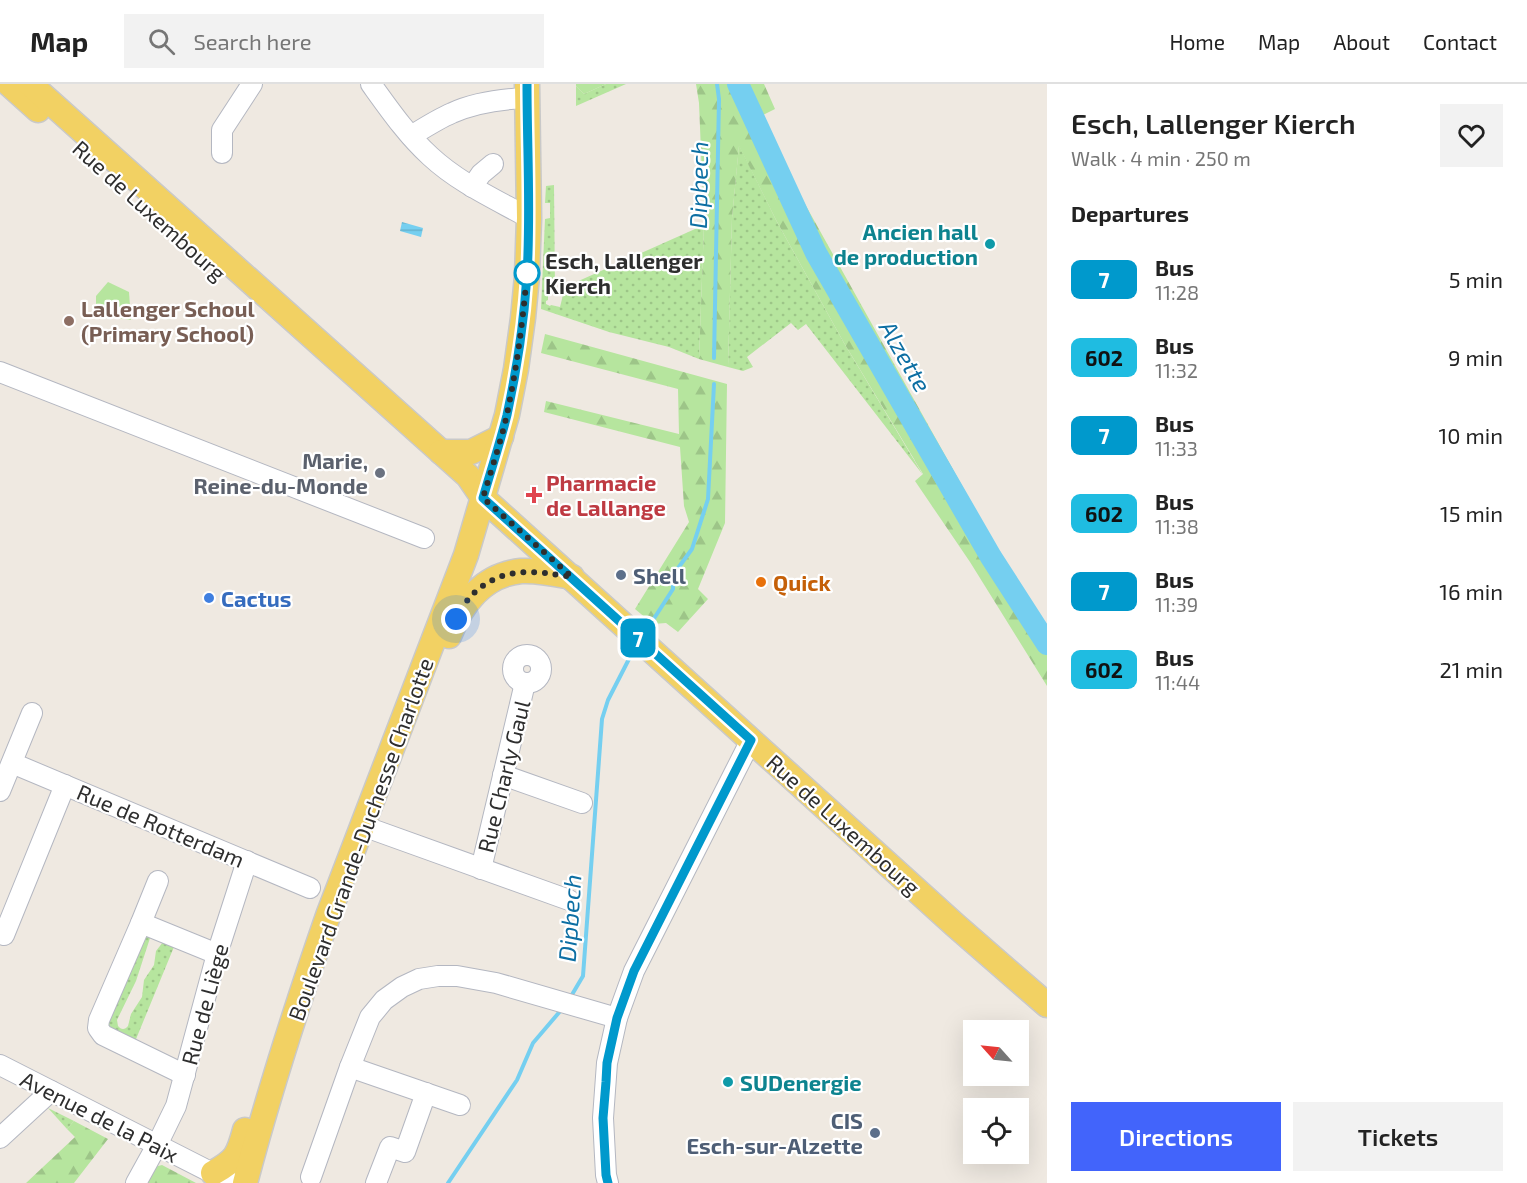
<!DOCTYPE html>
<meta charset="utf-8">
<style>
:root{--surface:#fff;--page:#f2f2f2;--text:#222;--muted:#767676;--line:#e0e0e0;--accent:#4264fb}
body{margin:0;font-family:"Exo 2",sans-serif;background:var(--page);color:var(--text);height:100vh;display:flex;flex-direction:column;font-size:22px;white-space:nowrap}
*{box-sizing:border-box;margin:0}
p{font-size:20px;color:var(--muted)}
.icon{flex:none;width:33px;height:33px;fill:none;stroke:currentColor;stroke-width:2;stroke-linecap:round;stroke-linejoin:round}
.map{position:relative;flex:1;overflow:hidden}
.side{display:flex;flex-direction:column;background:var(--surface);width:480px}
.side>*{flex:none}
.badge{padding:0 12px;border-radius:9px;font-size:21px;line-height:39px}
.needle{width:39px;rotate:297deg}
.buttons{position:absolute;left:963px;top:936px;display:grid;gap:12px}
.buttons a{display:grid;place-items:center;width:66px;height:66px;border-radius:0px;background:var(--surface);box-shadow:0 6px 24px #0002;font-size:30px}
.you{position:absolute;width:30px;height:30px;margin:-15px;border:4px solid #fff;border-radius:50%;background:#1a73e8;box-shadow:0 0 0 9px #1a73e833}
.map>.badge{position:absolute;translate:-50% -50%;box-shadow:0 0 0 3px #fff}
h2{padding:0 24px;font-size:22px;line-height:54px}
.round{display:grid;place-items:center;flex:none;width:63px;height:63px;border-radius:0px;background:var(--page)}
.summary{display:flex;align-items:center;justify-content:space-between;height:102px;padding:0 24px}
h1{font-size:28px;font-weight:600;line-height:45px}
.primary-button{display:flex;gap:12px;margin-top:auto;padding:12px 24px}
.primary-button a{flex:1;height:69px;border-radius:0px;background:var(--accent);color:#fff;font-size:24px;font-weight:600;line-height:69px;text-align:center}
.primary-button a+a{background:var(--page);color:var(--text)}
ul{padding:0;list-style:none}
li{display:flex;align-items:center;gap:18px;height:78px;padding:0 24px}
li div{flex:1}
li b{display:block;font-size:22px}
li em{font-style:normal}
li .badge{min-width:66px;font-weight:700;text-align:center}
header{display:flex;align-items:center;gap:36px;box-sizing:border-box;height:84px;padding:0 30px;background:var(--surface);border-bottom:2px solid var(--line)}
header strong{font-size:28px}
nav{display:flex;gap:33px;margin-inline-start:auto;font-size:21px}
.search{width:420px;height:54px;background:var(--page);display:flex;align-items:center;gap:15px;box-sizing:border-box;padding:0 21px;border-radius:0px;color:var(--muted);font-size:22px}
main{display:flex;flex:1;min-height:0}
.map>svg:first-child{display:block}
.grass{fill:url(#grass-dots)}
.forest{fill:url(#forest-firs)}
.park{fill:#b6e59e}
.water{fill:url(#water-rules)}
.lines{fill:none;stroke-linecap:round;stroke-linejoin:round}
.stream{stroke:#75cff0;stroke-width:4}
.river{stroke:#75cff0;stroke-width:22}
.minor-casing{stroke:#b4b7c1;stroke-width:22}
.major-casing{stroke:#c9c9c9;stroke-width:27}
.minor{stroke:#fff;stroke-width:20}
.major{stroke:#f2d163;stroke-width:24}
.line-casing{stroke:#fff;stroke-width:14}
.line{stroke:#09c;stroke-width:9}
.walk{stroke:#2e2e2e;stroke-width:6;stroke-dasharray:0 10.8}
.culture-dot{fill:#0f9aa8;stroke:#fff;stroke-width:2}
.stop-dot{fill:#fff;stroke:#09c;stroke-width:3}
.education-dot{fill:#8d6e63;stroke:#fff;stroke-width:2}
.worship-dot{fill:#6b7280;stroke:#fff;stroke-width:2}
.health-dot{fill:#e0444e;stroke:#fff;stroke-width:2}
.service-dot{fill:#5c6f8a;stroke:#fff;stroke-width:2}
.food-dot{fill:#e8710a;stroke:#fff;stroke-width:2}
.shop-dot{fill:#3f7fe0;stroke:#fff;stroke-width:2}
.labels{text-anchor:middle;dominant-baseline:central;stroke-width:4.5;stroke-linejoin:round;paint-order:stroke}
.street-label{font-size:22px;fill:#2e2e2e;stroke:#fff}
.culture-label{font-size:22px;font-weight:bold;fill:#0d838f;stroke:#fff;text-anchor:end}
.stop-label{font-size:22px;font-weight:bold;fill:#2e2e2e;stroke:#fff;text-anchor:start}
.education-label{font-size:22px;font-weight:bold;fill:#785e54;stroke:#fff;text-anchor:start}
.worship-label{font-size:22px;font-weight:bold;fill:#5b616d;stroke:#fff;text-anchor:end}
.health-label{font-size:22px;font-weight:bold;fill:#be3a42;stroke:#fff;text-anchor:start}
.service-label{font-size:22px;font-weight:bold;fill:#4e5e75;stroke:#fff;text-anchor:start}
.food-label{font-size:22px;font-weight:bold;fill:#c56008;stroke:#fff;text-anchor:start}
.shop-label{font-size:22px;font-weight:bold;fill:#366cbe;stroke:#fff;text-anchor:start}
.water-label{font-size:24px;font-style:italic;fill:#0d6fa3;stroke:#fff}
</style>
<header>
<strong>Map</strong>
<div class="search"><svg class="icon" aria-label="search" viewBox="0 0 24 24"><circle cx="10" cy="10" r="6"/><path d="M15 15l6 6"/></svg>Search here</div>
<nav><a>Home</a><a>Map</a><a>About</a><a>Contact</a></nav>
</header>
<main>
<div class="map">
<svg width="1047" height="1099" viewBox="0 0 1047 1099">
<defs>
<pattern id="grass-dots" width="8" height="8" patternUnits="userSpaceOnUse" patternTransform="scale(1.5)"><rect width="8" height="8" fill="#b6e59e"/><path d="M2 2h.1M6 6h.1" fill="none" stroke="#9dc588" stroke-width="1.8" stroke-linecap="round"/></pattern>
<pattern id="forest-firs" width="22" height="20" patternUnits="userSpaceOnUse" patternTransform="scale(1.5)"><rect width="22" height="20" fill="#b6e59e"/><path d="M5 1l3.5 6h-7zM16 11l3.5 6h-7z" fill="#9dc588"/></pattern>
<pattern id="water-rules" width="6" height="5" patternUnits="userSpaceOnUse" patternTransform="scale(1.5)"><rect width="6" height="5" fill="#75cff0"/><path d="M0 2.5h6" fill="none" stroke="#66b2ce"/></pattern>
</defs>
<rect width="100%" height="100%" fill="#efe9e1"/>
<!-- grass -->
<g class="grass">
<polygon points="606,0 626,0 576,22 576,2 584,10"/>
<polygon points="739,61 776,136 844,259 923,391 806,240 798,246 791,239 747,273 753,283 743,287 728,283 732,134"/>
<polygon points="554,101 555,207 548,210 548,216 546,217 546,220 550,222 551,221 560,223 565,203 704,141 699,275 669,263 609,248 541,225 545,135 550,134 550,119 545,119 546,102"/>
<path d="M152 848 136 897 117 936 118 942C121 946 125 946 128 942L131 930 142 913 144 896 154 881 156 867 163 858H176L134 960 105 941 138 857Z"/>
<polygon points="48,1024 74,1037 67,1045"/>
</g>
<!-- forest -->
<g class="forest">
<polygon points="576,0 606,0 584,10 576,2"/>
<polygon points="696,0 764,0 775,25 757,34 1047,554 1047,602 970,478 915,397 923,390 844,259 776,136 739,62 732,134 728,283 699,275 704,141 699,19"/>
<polygon points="545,250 727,300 725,439 698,505 708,515 678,548 666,539 653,540 635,525 689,438 684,422 680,363 544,328 546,317 679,350 678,305 541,269"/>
<polygon points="74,1037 108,1055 74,1099 26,1099 75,1053 67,1045"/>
<polygon points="162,1081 196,1099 144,1099 154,1083"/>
</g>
<!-- park -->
<polygon class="park" points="108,198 129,208 131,236 104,232 96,223 96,212"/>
<!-- water -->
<polygon class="water" points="402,138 423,144 421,153 400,147"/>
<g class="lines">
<!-- stream -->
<g class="stream">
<polyline points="714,274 719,15 717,0"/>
<polyline points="653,536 673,505 673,491 692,465 708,415 714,300"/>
<polyline points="570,914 583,892 602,635 608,616 630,573"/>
<polyline points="448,1099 517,996 533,959 562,925"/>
</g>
<!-- river -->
<polyline class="river" points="738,0 816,169 991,473 1047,560"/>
<defs>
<g id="minor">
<path d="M371 0C389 25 407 51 430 72 459 99 495 115 529 134"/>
<path d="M411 52C424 44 438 35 452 29 476 18 501 15 527 14"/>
<polyline points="222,69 222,46 252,0"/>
<polyline points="472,103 481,90 493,80"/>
<polyline points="0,288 424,454"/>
<circle cx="527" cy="585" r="14"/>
<polyline points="12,679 310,804"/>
<polyline points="503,691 582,719"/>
<polyline points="0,707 32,629"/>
<polyline points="363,742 569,816"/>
<polyline points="481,785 525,599"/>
<polyline points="141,839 158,797"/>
<polyline points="0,850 4,851 65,701"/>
<polyline points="0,981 232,1099"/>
<polyline points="350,983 460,1021"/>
<polyline points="185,991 103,951 98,944 99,936 141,839 217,870"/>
<polyline points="0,1054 51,1007"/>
<polyline points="311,1093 350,983 370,933 384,916 402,903 419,895 438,892 457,892 496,899 617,934"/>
<polyline points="136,1099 157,1061 176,1022 217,870 247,777"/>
<polyline points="376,1099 390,1063 405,1068 426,1009"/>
<polyline points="608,1099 606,1091 603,1034 607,979 617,934 634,887 751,656"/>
</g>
<g id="major">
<polyline points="9,0 38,26"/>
<polyline points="30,0 468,392 483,414 955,841 1047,921"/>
<polyline points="441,368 471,368 501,353"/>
<path d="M449 552C462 519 483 491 521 487 538 486 556 490 572 493"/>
<path d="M213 1089C236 1076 238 1072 245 1046"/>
<path d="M245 1099C269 1008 298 918 329 829L466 471 507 331 516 285 523 234 527 192 529 134 527 0"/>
</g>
</defs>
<!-- minor casing -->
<use href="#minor" class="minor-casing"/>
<!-- major casing -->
<use href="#major" class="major-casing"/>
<!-- minor -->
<use href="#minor" class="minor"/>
<!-- major -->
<use href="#major" class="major"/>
</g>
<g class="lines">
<defs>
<path id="line" d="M527 0C527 64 531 128 527 191 524 238 517 285 507 331 500 359 491 386 483 414L751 656 634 887 617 934 607 979 606 998 603 1034 606 1091 608 1099"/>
</defs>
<!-- line casing -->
<use href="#line" class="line-casing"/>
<!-- line -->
<use href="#line" class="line"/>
<!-- walk -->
<path class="walk" d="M456 535C461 528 465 518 471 512 502 481 534 487 572 493L483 414C491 386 501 358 507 330 517 283 523 236 527 189"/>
</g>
<!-- markers -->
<g class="culture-dot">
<circle cx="990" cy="160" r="6"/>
<circle cx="728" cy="998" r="6"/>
</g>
<circle class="stop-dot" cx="527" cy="189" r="12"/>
<circle class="education-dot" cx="69" cy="237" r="6"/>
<circle class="worship-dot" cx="380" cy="389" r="6"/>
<path class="health-dot" d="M531 402h6v6h6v6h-6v6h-6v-6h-6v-6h6z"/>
<g class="service-dot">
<circle cx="621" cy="491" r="6"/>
<circle cx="875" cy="1049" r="6"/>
</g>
<circle class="food-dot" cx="761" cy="498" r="6"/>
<circle class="shop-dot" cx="209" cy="514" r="6"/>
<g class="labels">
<!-- street labels -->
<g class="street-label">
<text transform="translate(150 126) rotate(42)">Rue de Luxembourg</text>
<text transform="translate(503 692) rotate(-76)">Rue Charly Gaul</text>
<text transform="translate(844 740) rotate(42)">Rue de Luxembourg</text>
<text transform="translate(161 741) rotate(23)">Rue de Rotterdam</text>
<text transform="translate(360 755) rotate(-70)">Boulevard Grande-Duchesse Charlotte</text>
<text transform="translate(204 920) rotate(-75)">Rue de Liège</text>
<text transform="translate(100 1032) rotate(27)">Avenue de la Paix</text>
</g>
<!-- culture labels -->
<g class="culture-label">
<text x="978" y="147">Ancien hall<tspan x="978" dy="25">de production</tspan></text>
<text x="740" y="998" text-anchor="start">SUDenergie</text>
</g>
<!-- stop labels -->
<g class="stop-label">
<text x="545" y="176">Esch, Lallenger<tspan x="545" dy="25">Kierch</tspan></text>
</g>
<!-- education labels -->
<g class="education-label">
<text x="81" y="224">Lallenger Schoul<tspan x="81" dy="25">(Primary School)</tspan></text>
</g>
<!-- worship labels -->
<g class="worship-label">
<text x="368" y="376">Marie,<tspan x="368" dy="25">Reine-du-Monde</tspan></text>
</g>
<!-- health labels -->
<g class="health-label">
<text x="546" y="398">Pharmacie<tspan x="546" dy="25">de Lallange</tspan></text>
</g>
<!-- service labels -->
<g class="service-label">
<text x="633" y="491">Shell</text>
<text x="863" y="1036" text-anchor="end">CIS<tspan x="863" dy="25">Esch-sur-Alzette</tspan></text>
</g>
<!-- food labels -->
<g class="food-label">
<text x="773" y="498">Quick</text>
</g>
<!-- shop labels -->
<g class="shop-label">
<text x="221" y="514">Cactus</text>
</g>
<!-- water labels -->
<g class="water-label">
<text transform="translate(698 101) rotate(-89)">Dipbech</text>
<text transform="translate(906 272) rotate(60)">Alzette</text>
<text transform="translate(569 834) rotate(-86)">Dipbech</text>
</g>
</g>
</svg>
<div class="buttons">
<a><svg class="needle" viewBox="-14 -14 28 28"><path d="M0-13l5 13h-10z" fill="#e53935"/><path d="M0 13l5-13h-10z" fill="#767676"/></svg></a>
<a><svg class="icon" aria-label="locate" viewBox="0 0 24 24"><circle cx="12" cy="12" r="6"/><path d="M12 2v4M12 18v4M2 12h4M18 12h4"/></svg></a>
</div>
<div class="you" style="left:456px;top:535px"></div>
<b class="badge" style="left:638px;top:554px;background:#09c;color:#fff">7</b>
</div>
<section class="side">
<div class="summary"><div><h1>Esch, Lallenger Kierch</h1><p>Walk · 4 min · 250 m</p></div><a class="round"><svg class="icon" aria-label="heart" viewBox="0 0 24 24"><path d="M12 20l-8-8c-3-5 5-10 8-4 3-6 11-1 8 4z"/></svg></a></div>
<h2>Departures</h2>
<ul>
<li><span class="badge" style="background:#09c;color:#fff">7</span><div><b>Bus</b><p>11:28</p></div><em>5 min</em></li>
<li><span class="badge" style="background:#1fbce1;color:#111">602</span><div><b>Bus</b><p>11:32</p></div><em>9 min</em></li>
<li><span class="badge" style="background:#09c;color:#fff">7</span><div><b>Bus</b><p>11:33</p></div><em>10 min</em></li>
<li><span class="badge" style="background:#1fbce1;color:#111">602</span><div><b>Bus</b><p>11:38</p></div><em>15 min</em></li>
<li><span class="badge" style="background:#09c;color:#fff">7</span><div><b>Bus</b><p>11:39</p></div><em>16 min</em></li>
<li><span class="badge" style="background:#1fbce1;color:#111">602</span><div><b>Bus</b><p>11:44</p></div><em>21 min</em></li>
</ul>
<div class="primary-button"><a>Directions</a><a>Tickets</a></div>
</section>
</main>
